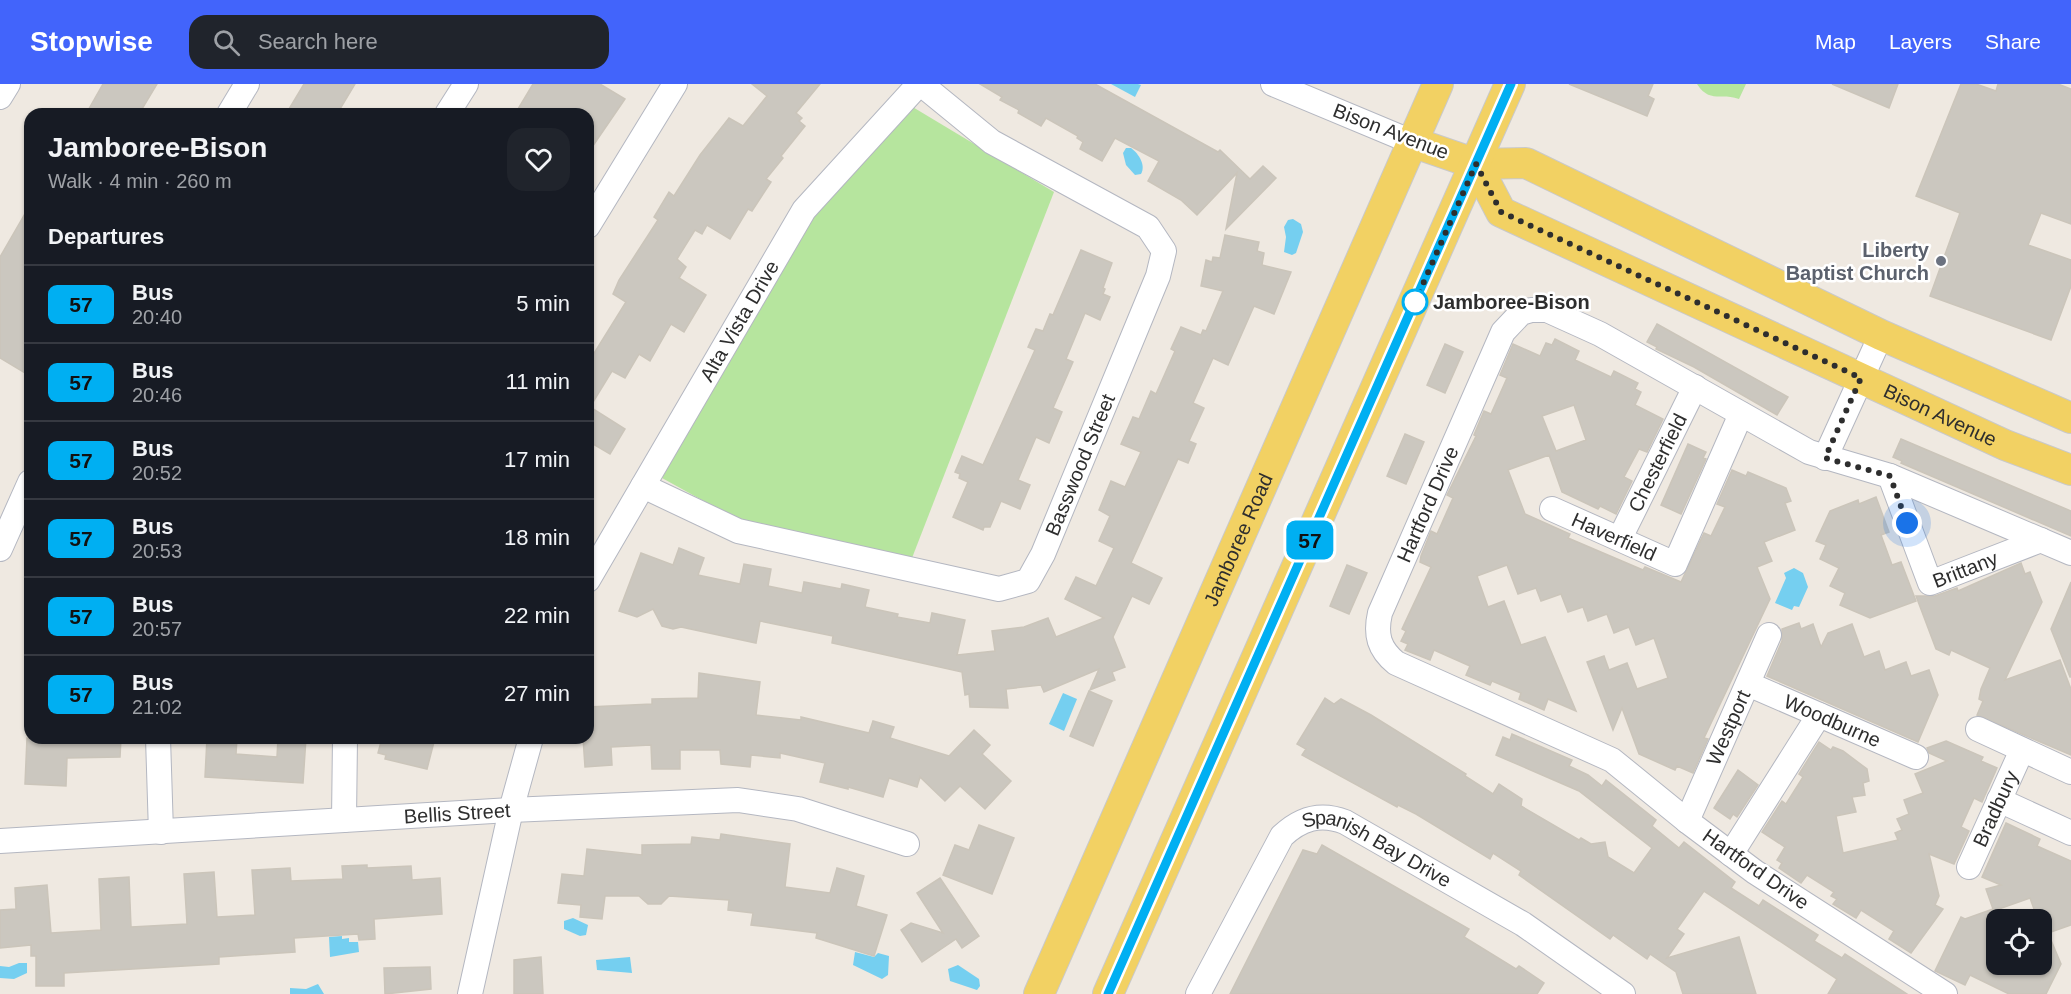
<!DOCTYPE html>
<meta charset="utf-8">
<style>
:root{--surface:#171b24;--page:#20242c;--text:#f1f3f6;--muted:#9ea1a6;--line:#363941;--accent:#4264fb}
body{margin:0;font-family:Helvetica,sans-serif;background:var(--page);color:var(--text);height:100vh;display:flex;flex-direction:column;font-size:22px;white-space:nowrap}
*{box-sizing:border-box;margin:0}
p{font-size:20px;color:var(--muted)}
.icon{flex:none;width:33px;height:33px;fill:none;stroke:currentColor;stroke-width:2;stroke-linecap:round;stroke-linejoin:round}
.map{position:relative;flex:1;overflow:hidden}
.side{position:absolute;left:24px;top:24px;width:570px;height:636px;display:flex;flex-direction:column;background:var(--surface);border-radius:18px;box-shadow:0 2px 4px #0004}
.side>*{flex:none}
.badge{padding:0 12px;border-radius:9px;font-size:21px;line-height:39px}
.buttons{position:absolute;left:1986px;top:825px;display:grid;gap:12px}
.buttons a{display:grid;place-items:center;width:66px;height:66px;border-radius:12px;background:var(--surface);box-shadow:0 2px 4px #0004;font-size:30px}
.you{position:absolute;width:30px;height:30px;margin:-15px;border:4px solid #fff;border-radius:50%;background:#1a73e8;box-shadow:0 0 0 9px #1a73e833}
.map>.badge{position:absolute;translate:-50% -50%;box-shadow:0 0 0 3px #fff}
h2{padding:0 24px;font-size:22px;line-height:54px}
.round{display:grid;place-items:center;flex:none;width:63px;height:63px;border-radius:18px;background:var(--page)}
.headline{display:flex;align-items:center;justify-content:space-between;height:102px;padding:0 24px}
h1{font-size:28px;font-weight:700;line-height:45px}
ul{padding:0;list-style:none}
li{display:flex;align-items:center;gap:18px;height:78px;padding:0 24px;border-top:2px solid var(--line)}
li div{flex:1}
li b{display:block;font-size:22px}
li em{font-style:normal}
li .badge{min-width:66px;font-weight:700;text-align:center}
header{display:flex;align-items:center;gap:36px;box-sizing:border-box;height:84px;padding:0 30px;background:var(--accent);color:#fff}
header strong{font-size:28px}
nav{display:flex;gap:33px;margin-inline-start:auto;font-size:21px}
.search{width:420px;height:54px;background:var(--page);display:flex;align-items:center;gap:15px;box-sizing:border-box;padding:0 21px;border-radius:18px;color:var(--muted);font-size:22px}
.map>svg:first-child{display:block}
.green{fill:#b6e59e}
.water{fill:#75cff0}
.building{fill:#cbc7bf;stroke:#cbc5ba;stroke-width:1.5;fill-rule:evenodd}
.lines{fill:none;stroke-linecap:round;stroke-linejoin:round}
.minor-casing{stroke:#b4b7c1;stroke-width:26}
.major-casing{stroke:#c9c9c9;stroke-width:32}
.minor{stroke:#fff;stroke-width:24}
.major{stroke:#f2d163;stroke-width:30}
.line-casing{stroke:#fff;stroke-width:14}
.line{stroke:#00aff2;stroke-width:9}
.walk{stroke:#2e2e2e;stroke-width:6;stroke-dasharray:0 10.8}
.worship-dot{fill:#6b7280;stroke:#fff;stroke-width:2}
.stop-dot{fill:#fff;stroke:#00aff2;stroke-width:3}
.labels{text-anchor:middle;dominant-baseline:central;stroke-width:5;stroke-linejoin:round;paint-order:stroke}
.street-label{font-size:20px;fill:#2e2e2e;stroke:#fff}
.worship-label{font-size:20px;font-weight:bold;fill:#5b616d;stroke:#fff;text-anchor:end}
.stop-label{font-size:20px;font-weight:bold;fill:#2e2e2e;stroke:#fff;text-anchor:start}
</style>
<header>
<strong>Stopwise</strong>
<div class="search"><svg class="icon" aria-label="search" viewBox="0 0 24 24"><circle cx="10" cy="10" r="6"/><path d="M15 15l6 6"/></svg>Search here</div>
<nav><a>Map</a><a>Layers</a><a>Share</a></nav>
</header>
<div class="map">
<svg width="2071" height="910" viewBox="0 0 2071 910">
<rect width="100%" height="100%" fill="#efe9e1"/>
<!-- green -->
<g class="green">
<path d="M1697 0H1746L1739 15C1721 8 1710 20 1697 0Z"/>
<polygon points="911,22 1054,108 912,474 740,437 662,394 808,137"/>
</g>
<!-- water -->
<g class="water">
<polygon points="1111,0 1138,0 1141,1 1135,13"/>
<path d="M1126 64H1131C1139 70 1146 81 1141 90L1135 91 1126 81 1123 69Z"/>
<polygon points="1293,135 1301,140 1303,148 1296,169 1292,171 1284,168 1286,153 1284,143 1288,136"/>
<polygon points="1794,484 1803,489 1808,503 1799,523 1794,522 1792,526 1775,519 1786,494 1784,489"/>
<polygon points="1063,609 1077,615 1064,647 1049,640"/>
<polygon points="573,834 588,841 586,851 580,852 564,845 564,837"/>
<polygon points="342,852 342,855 349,854 349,858 358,858 359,868 330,873 329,853"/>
<polygon points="855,868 874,873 878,869 889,872 888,891 882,895 853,881"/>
<polygon points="630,873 632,889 597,886 596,876"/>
<polygon points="19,879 27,879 27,889 14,895 0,894 0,882 9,883"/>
<polygon points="958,881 979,895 980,902 977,906 950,897 948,885"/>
<polygon points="318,900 324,910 290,910 290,904 306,905"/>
</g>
<!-- building -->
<g class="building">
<polygon points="103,0 157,0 139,30 86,30"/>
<polygon points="304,0 355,0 337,30 286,30"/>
<polygon points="533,0 600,0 625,15 588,69 588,30 515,30"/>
<polygon points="752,0 820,0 796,29 802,34 799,37 805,42 781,72 783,74 766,95 771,98 752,127 748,125 730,155 707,141 702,150 695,146 677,175 686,183 679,194 706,211 684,248 671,240 650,277 639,270 625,294 612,287 590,323 625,345 610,370 588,357 588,279 626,218 613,210 619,196 658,136 654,133 669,108 674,112 700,71 729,34 743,42 767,12"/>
<polygon points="980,0 1095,0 1218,68 1220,66 1250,95 1263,82 1276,94 1226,145 1237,89 1197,131 1181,116 1148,97 1159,77 1115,54 1102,77 1080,65 1083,58 1077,54 1078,52 1046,34 1041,42 1018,29 1019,26 1000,16 1002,13"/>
<polygon points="1569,0 1653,0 1648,12 1654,15 1647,32"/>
<polygon points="1832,0 1898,0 1889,24"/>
<polygon points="1961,0 1976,0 1996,7 1998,0 2058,0 2071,5 2071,140 2041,129 2028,161 2071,176 2071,202 2051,256 1930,212 1960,129 1916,112"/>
<polygon points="30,121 30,292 0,274 0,173"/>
<polygon points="1225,151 1259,158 1257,167 1264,169 1262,181 1291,188 1274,230 1254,222 1228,281 1213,274 1193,319 1204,324 1189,357 1196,360 1188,379 1178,375 1131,479 1162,494 1149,520 1132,512 1113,553 1125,583 1112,588 1115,596 1090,606 1099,585 1044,608 1041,601 1006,605 1008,624 970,623 969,610 965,611 962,588 832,559 833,552 760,537 756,559 681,543 673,545 662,542 653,525 637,533 619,527 641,469 673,481 679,464 704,474 698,491 740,500 744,480 771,485 768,502 802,509 804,498 841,505 842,500 869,506 865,523 898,530 897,533 930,539 932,529 965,536 957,571 995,567 992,547 1024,543 1048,534 1056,553 1104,534 1065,515 1076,493 1096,502 1114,464 1099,457 1110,432 1099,426 1111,397 1125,403 1141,368 1121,360 1133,333 1139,335 1151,307 1156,310 1175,267 1171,265 1181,243 1201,251 1203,246 1206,247 1223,207 1201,202 1206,176 1212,178 1213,173 1220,174"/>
<polygon points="1081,166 1112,179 1103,204 1105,205 1103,210 1110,213 1100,236 1085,229 1066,275 1073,278 1053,324 1062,328 1049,359 1036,353 1018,396 1030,401 1020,425 1001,417 990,443 984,443 983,446 953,433 968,398 959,394 960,390 955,388 962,372 983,381 1035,266 1028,263 1036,245 1043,247 1050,230 1053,231"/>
<polygon points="1657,240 1788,313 1777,331 1694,283 1656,265 1657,263 1647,258"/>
<path d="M1555 255 1579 267 1575 276 1611 293 1614 287 1638 299 1635 305 1641 308 1635 321 1663 335 1647 368 1639 365 1624 393 1632 397 1616 430 1600 422 1598 425 1562 408 1549 371 1508 386 1525 430 1570 450 1568 454 1643 486 1645 483 1681 498 1704 449 1711 452 1725 423 1717 420 1732 386 1746 392 1748 388 1786 404 1791 417 1785 419 1795 446 1764 458 1772 477 1757 483 1770 515 1704 654 1708 655 1693 689 1677 682 1675 686 1639 670 1622 624 1613 646 1587 578 1604 572 1609 586 1627 579 1637 605 1668 594 1654 554 1636 561 1629 543 1614 549 1607 530 1588 537 1583 523 1568 528 1561 510 1541 517 1536 504 1518 510 1507 481 1477 492 1488 523 1504 517 1521 561 1545 553 1576 627 1548 615 1544 626 1519 615 1521 609 1492 597 1490 601 1466 591 1470 582 1434 566 1430 576 1405 566 1408 560 1401 557 1406 547 1402 545 1431 483 1420 478 1421 472 1431 447 1437 450 1453 414 1447 411 1476 352 1474 351 1484 327 1491 330 1507 294 1500 291 1513 260 1540 272 1546 259 1552 261ZM1574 321 1586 356 1556 367 1542 332Z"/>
<polygon points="1445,260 1463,268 1445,309 1427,301"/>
<polygon points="1405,350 1424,358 1406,400 1387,392"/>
<polygon points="1901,355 2071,427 2071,452 1901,379 1902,377 1893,373"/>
<polygon points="1688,360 1706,368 1703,374 1706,375 1681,430 1661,421"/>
<polygon points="1876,413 1889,448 1881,451 1892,481 1901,478 1916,517 1870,534 1840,521 1845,509 1830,502 1839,484 1820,475 1826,461 1816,457 1830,427 1858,416 1859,420"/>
<polygon points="2021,479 2025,490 2030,488 2042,518 2005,596 2060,576 2071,605 2071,671 1977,631 1983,617 1979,615 1981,605 1990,584 1951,566 1949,571 1936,565 1916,512 1935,512 1957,504 1958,507"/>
<polygon points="1347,481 1367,489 1349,530 1330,522"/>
<polygon points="2071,498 2071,593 2070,593 2051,545"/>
<polygon points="1799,539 1801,545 1813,540 1821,563 1828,549 1852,540 1864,573 1879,567 1885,586 1906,578 1911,592 1929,586 1938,611 1918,658 1767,592 1782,557 1782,545"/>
<polygon points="699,589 760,598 756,631 801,636 801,633 869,649 873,637 894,643 890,654 949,672 974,646 990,661 982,670 1011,697 985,725 960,702 945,717 920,693 917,703 889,694 883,713 848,703 848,705 820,698 825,679 780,669 780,674 751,671 750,683 721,680 720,666 680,666 680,685 652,685 651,661 611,663 612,681 585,683 583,654 588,654 588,623 652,620 652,615 698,614"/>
<polygon points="1089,607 1112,617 1093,662 1070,652"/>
<polygon points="1325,614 1334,620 1341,615 1371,631 1466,690 1465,692 1493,710 1499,700 1522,715 1521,722 1579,756 1581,754 1591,760 1605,758 1608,773 1634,789 1652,764 1579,707 1496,671 1503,653 1510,656 1512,650 1572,676 1569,682 1588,691 1602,702 1606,696 1656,736 1652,742 1679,764 1684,758 1735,798 1731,804 1759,822 1763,816 1818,851 1814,857 1842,874 1845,870 1907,910 1828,910 1837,895 1704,807 1677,845 1684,850 1667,874 1739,853 1756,910 1683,910 1676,888 1650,870 1647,875 1613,851 1610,855 1519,791 1521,787 1493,769 1490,775 1416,730 1398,721 1397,723 1302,671 1306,665 1297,660"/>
<polygon points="27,654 121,654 120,673 67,674 66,702 25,700"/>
<polygon points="207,654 237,654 236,670 277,673 278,654 306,654 303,699 205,693"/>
<polygon points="382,654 435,654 427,685 385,675 386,671 378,669"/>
<polygon points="1946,657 1983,673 1981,677 1997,684 1982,718 1974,714 1961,743 1969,747 1954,780 1929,770 1939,812 1935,821 1943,825 1911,869 1889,855 1894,847 1861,826 1856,834 1833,820 1837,815 1831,812 1834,808 1807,791 1801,799 1779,784 1782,779 1777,776 1785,763 1762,748 1782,717 1786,720 1803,693 1799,690 1819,658 1831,666 1833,663 1843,667 1867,685 1869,697 1863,699 1865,711 1852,713 1856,728 1836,732 1843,769 1898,756 1895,749 1902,746 1897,735 1909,730 1904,716 1923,709 1915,690 1947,677 1929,669 1927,664"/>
<polygon points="1738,686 1758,701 1737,733 1733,730 1730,735 1714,724"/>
<path d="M2006 739 2040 755 2037 762 2071 777V841L2048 849 2061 880 2046 910H2009L1970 891 1965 901 1935 887 1961 833 1965 835 1993 825 1986 805 2001 801 1982 793ZM2030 814 2038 836H2042V880H1996V826Z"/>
<polygon points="979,741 1014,754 992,810 943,791 955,761 969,766"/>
<polygon points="721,750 790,760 785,803 830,809 837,784 864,792 856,822 887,831 874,872 816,854 817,849 751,841 753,829 728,826 729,816 669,812 661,820 648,820 639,812 605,812 602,835 580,833 581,821 558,819 562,790 584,792 587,765 642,771 642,761 691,760 692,753 720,756"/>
<polygon points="1322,761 1469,845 1464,853 1516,885 1519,882 1544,899 1537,910 1230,910 1303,766 1317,770"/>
<polygon points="367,781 367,784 411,782 412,796 440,794 442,830 374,835 375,855 359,856 358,850 294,854 295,868 219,873 219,880 64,889 64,902 36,902 36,872 31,872 31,861 0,864 0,826 16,825 15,804 47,801 51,849 101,846 99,795 129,793 131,843 187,840 184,790 214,788 217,833 255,831 252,786 290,784 291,797 343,795 342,782"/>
<polygon points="940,794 979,852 962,864 956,855 922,878 901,846 911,839 943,849 917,809"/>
<polygon points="541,873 543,910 514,910 514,876"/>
<polygon points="430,883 431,905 385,910 384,884"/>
</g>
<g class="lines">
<defs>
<g id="minor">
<polyline points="1273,0 1412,58"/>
<polyline points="0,13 8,0"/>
<polyline points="229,30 247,0"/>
<polyline points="447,30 466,0"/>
<polyline points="588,142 675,0"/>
<polyline points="1825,374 1881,251"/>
<path id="s1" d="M1890 392 1930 499 2041 456"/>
<path id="s2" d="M643 402 738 447 999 505 1028 497 1043 470 1158 192 1164 167 1148 143 992 58 921 0"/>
<path id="s3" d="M1552 425 1675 480 1741 330"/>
<path id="s4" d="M1620 454 1695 303"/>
<polyline points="0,465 30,398"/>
<path id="s5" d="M588 496 804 126 919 0"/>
<path id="s6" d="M1748 600 1916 673"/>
<polyline points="1978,645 2071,688"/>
<polyline points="158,654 161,748"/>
<polyline points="1999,716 2071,749"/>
<polyline points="344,736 345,654"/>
<path id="s7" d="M1687 737 1769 551"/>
<path id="s8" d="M0 757 511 726 738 716 798 725 907 760"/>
<polyline points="1731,770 1819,631"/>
<path id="s9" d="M1969 783 2022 666"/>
<polyline points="470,910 511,726 531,654"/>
<path id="s10" d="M1198 910 1282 752C1300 735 1320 728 1345 738L1523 840 1623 910"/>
<path id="s11" d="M1945 910 1755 788 1687 737 1612 676 1396 579C1379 565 1375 551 1380 529L1503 248 1521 229 1531 226H1547L1600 250 1809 368 1890 392 2071 469"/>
</g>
<g id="major">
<polyline points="1412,58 1476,80 1526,79 1881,251 2071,334"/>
<path id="s12" d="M1476 80 1501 128 2005 361 2071 386"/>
<path id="s13" d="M1039 910 1438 0"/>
<polyline points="1108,910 1510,0"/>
</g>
</defs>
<!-- minor casing -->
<use href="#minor" class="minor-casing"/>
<!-- major casing -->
<use href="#major" class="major-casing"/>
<!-- minor -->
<use href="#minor" class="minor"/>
<!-- major -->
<use href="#major" class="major"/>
</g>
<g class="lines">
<defs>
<polyline id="line" points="1108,910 1511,0"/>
</defs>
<!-- line casing -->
<use href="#line" class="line-casing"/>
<!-- line -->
<use href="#line" class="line"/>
<!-- walk -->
<polyline class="walk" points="1415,218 1476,80 1501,128 1861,294 1825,374 1890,392 1907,439"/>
</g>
<!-- markers -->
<circle class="worship-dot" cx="1941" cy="177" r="6"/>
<circle class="stop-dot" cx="1415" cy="218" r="12"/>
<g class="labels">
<!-- street labels -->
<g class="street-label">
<text transform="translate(1391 47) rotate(21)">Bison Avenue</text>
<text stroke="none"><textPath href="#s5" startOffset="300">Alta Vista Drive</textPath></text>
<text stroke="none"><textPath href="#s12" startOffset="538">Bison Avenue</textPath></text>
<text stroke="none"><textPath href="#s4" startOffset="84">Chesterfield</textPath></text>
<text stroke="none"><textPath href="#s2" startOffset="530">Basswood Street</textPath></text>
<text stroke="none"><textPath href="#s11" startOffset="819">Hartford Drive</textPath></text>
<text stroke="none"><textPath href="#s3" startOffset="68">Haverfield</textPath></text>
<text stroke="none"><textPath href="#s13" startOffset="496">Jamboree Road</textPath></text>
<text stroke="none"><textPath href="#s1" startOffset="152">Brittany</textPath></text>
<text stroke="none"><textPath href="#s6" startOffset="92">Woodburne</textPath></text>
<text stroke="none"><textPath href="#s7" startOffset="102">Westport</textPath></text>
<text stroke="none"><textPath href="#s9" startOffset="64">Bradbury</textPath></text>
<text stroke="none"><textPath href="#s8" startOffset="458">Bellis Street</textPath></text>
<text stroke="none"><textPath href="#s10" startOffset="286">Spanish Bay Drive</textPath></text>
<text transform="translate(1756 785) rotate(35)">Hartford Drive</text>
</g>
<!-- worship labels -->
<g class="worship-label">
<text x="1929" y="166">Liberty<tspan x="1929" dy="23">Baptist Church</tspan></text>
</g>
<!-- stop labels -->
<g class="stop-label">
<text x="1433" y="218">Jamboree-Bison</text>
</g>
</g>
</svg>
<div class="buttons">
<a><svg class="icon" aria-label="locate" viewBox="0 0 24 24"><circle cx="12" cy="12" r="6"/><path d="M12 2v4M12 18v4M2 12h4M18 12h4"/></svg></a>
</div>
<div class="you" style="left:1907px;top:439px"></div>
<b class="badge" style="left:1310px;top:456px;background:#00aff2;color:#111">57</b>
<section class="side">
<div class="headline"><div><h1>Jamboree-Bison</h1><p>Walk · 4 min · 260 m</p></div><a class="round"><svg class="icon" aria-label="heart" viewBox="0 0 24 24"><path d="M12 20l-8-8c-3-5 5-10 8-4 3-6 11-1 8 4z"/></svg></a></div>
<h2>Departures</h2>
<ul>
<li><span class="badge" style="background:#00aff2;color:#111">57</span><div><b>Bus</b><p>20:40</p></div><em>5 min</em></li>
<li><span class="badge" style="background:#00aff2;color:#111">57</span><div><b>Bus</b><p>20:46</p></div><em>11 min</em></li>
<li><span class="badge" style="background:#00aff2;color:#111">57</span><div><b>Bus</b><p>20:52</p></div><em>17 min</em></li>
<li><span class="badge" style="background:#00aff2;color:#111">57</span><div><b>Bus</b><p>20:53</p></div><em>18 min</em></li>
<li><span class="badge" style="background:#00aff2;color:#111">57</span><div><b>Bus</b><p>20:57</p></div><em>22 min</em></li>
<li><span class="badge" style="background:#00aff2;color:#111">57</span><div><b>Bus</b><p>21:02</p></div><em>27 min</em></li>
</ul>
</section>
</div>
